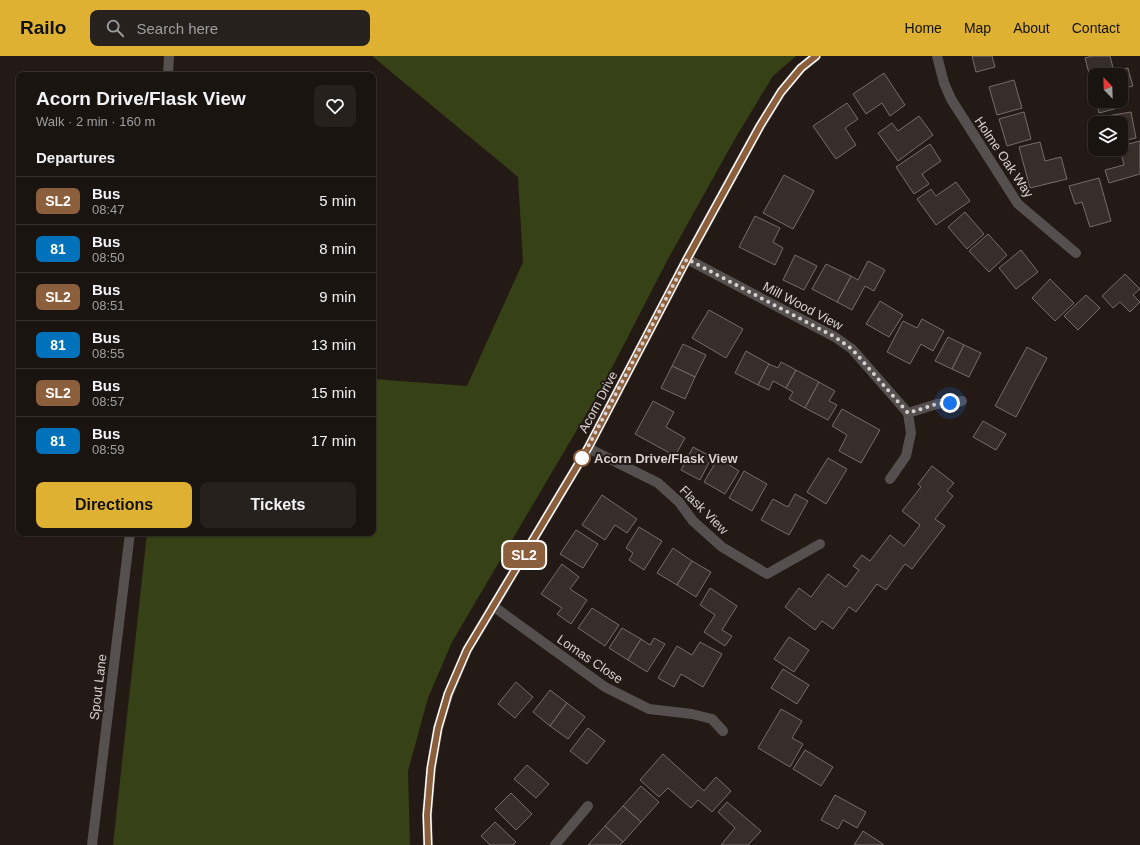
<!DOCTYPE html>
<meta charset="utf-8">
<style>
:root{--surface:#1a1410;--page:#27211e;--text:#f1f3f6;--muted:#9f9e9f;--line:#383330;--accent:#deb133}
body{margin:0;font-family:Helvetica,sans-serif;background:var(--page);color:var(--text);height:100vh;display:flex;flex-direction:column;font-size:15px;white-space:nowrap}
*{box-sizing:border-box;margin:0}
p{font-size:13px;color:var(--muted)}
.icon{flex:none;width:22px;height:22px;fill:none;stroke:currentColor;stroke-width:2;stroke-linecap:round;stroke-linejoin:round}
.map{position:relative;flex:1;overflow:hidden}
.panel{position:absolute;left:16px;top:16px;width:360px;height:464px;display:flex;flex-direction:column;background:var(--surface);border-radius:8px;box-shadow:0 1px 3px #0004,0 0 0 1px var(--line)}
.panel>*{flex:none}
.badge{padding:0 8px;border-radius:6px;font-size:14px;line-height:26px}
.needle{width:26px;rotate:337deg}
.fabs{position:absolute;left:1088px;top:12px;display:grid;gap:8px}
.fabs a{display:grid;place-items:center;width:40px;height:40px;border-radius:8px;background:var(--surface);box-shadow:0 1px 3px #0004,0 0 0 1px var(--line);font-size:20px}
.you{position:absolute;width:20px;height:20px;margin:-10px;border:3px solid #fff;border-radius:50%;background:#1a73e8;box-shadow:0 0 0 6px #1a73e833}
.map>.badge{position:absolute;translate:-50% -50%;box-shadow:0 0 0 2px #fff}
h2{padding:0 20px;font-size:15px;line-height:36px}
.round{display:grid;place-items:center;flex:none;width:42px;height:42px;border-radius:8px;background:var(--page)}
.overview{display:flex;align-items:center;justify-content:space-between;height:68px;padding:0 20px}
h1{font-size:19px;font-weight:700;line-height:30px}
.primary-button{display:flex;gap:8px;margin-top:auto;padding:8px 20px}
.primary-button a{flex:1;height:46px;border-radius:8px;background:var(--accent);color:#111;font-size:16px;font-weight:700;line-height:46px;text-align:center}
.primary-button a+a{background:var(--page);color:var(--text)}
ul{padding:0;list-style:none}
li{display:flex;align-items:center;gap:12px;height:48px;padding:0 20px;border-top:1px solid var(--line)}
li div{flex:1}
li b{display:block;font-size:15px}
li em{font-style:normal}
li .badge{min-width:44px;font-weight:700;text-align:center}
header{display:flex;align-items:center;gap:24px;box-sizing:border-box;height:56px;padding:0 20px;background:var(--accent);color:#111}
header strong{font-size:19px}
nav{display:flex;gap:22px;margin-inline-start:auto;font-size:14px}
.search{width:280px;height:36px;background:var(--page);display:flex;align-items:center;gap:10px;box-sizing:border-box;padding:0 14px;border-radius:8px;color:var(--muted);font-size:15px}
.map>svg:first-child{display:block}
.green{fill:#364115}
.building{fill:#372d29;stroke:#776c67}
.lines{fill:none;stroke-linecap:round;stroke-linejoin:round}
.street{stroke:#554f4f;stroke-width:10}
.line-casing{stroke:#fff;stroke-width:9}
.line{stroke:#8b5e3c;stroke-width:6}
.walk{stroke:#d8d1cf;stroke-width:4;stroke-dasharray:0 7.2}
.stop-dot{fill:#fff;stroke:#8b5e3c;stroke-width:2}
.labels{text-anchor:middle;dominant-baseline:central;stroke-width:4;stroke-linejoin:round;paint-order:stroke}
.street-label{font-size:13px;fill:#d8d1cf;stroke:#231a16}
.stop-label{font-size:13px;font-weight:bold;fill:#d8d1cf;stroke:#231a16;text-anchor:start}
</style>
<header>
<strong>Railo</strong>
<div class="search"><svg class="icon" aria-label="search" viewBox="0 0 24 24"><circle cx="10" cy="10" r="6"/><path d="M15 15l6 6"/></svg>Search here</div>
<nav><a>Home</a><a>Map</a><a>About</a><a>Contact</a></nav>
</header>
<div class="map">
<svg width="1140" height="789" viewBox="0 0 1140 789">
<rect width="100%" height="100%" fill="#231a16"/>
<!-- green -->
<polygon class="green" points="372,0 796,0 773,20 736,81 668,203 601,333 452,586 428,642 408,715 410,789 113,789 147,477 373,477 373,323 467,330 523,206 518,121"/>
<!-- building -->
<g class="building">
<polygon points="972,0 992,0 995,11 976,16"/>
<polygon points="1092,0 1110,0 1114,16 1128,12 1130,20 1121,22 1121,19 1095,19 1095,29 1092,29 1085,2"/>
<polygon points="884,17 905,49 890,60 882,47 866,58 853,38"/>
<polygon points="1130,20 1133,30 1121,33 1121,22"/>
<polygon points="1014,24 1022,52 997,59 989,31"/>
<polygon points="1096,45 1121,45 1122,51 1099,57"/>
<polygon points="847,47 858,63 845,72 856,89 836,103 813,70"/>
<polygon points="1024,56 1031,83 1007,90 999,63"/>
<polygon points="1131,56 1136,82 1121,85 1121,67 1108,67 1107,60"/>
<polygon points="919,60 933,79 898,105 878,77 892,67 898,75"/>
<polygon points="1140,85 1140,118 1109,127 1105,114 1124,109 1120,93 1121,93 1121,90"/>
<polygon points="1040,86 1045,105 1061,101 1067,123 1030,132 1019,91"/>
<polygon points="930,88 941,105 922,118 929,128 914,138 896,111"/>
<polygon points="784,119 814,135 793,173 763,157"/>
<polygon points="1099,122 1111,165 1090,171 1082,146 1075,148 1069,130"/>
<polygon points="956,126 970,145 936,169 917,143 931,133 936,140"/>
<polygon points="965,156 984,178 967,193 948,171"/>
<polygon points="755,160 780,172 773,186 783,192 775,209 739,191"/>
<polygon points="988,178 1007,199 989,216 969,195"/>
<polygon points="1021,194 1038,216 1016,233 999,212"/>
<polygon points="795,199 817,210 804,234 783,224"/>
<polygon points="868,205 885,214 874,235 865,230 852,254 837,246 851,220 858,224"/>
<polygon points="826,208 851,220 837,246 812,233"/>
<polygon points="1125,218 1140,233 1133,239 1140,246 1130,256 1120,246 1113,252 1102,240"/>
<polygon points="1050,223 1074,247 1055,265 1032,242"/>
<polygon points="1086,239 1100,252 1078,274 1064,260"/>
<polygon points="880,245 903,259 889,281 866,268"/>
<polygon points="709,254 743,273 726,302 692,282"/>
<polygon points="922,263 944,275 933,295 921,288 910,308 887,296 903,265 917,272"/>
<polygon points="948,281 964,289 952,313 935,305"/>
<polygon points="683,288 706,299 695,321 672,310"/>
<polygon points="964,289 981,297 969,321 952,313"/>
<polygon points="1027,291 1047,302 1016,361 995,350"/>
<polygon points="746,295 769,308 758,329 735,317"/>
<polygon points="781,306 796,314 786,332 773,325 769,334 758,329 769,308 778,312"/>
<polygon points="672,310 695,321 685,343 661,332"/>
<polygon points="796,314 819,326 805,352 789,343 793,336 786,332"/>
<polygon points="819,326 835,335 829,345 837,349 828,364 805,352"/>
<polygon points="653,345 674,356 666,371 685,382 675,400 635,378"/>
<polygon points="842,353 880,374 861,407 839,395 847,379 832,370"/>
<polygon points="983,365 1006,378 996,394 973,381"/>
<polygon points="693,391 712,401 700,424 681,414"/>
<polygon points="718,402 739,415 725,438 704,426"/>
<polygon points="828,402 847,413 826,448 807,436"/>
<polygon points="932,410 954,427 947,435 953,440 935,463 945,470 912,513 905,508 886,534 877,528 856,556 849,551 833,573 822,565 815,574 785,551 799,532 811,541 828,518 846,531 859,514 853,510 862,499 870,505 890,479 904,490 920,469 902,455 921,431 918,428"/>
<polygon points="744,415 767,428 752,455 729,442"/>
<polygon points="795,438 808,445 789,479 761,464 773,443 788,451"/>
<polygon points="602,439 637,463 627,477 615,469 605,484 582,469"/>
<polygon points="639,471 662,485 644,514 629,504 633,497 626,492"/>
<polygon points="576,474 598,488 583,512 560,498"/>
<polygon points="673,492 692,505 677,529 657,517"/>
<polygon points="692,505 711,516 696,541 677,529"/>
<polygon points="562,508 579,521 570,533 587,544 571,568 557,558 562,552 541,538"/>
<polygon points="710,532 737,550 722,574 732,580 725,590 704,576 715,559 700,549"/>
<polygon points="592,552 619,569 605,590 578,572"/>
<polygon points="622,572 641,583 628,604 609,592"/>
<polygon points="789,581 809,594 794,616 774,603"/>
<polygon points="654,582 665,588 647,616 628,604 641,583 650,589"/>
<polygon points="700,586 722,598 703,631 681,618 674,631 658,622 677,590 692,599"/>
<polygon points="783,613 809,629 797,648 771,632"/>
<polygon points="516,626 533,641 515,662 498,648"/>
<polygon points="550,634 567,647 550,670 533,656"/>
<polygon points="567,647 585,661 568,683 550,670"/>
<polygon points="781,653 802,665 792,682 803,688 790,711 758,692"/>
<polygon points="588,672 605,685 587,708 570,695"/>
<polygon points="805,694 833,711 821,730 793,713"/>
<polygon points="663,698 704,735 716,721 731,735 712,756 698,744 691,752 668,732 659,741 640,724"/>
<polygon points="527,709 549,728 536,742 514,723"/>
<polygon points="641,730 659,746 641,766 623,750"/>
<polygon points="511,737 532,758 516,774 495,753"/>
<polygon points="835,739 866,756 857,772 843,764 838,773 821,764"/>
<polygon points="727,746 761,775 748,789 721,789 735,772 718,756"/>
<polygon points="623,750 641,766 623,786 605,770"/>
<polygon points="495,766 516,786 513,789 490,789 481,780"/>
<polygon points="605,770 623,786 620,789 588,789"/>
<polygon points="863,775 883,788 883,789 854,789"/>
</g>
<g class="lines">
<!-- street -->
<g class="street">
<polyline points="937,0 944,27 951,43 1018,148 1076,197"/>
<polyline points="168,19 169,0"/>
<polyline points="687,203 835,281 852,293 908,357 911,377 906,400 890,423"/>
<polyline points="908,357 937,348 962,345"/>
<polyline points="588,392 658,427 679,446 693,465 722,491 767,518 820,488"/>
<polyline points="493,550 605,631 649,653 692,658 712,663 723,675"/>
<polyline points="92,789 130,477"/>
<polyline points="428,789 427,759 431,712 438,672 448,639 467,594 588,392 687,203 760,70 781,36 801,12 816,0"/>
<polyline points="555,789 588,750"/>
</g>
</g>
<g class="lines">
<defs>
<polyline id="line" points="428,789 427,759 431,712 438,672 448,638 467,594 588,392 687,203 760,70 781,36 801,12 816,0"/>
</defs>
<!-- line casing -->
<use href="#line" class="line-casing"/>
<!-- line -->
<use href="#line" class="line"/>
<!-- walk -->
<polyline class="walk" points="582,402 687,203 835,281 852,293 908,357 937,348 950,347"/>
</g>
<!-- markers -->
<circle class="stop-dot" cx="582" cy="402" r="8"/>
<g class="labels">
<!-- street labels -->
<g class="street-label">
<text transform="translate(1004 101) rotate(56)">Holme Oak Way</text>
<text transform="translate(803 250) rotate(28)">Mill Wood View</text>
<text transform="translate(598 346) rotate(-62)">Acorn Drive</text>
<text transform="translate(704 454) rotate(45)">Flask View</text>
<text transform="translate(590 603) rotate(34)">Lomas Close</text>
<text transform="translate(98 631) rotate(-83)">Spout Lane</text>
</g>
<!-- stop labels -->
<g class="stop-label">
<text x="594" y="402">Acorn Drive/Flask View</text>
</g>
</g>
</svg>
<div class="fabs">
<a><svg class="needle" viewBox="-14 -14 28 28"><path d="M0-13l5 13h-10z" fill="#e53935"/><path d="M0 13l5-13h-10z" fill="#9f9e9f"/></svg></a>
<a><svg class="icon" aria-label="layers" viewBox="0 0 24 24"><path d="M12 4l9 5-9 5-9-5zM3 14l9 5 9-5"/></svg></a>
</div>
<div class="you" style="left:950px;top:347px"></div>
<b class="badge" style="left:524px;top:499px;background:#8b5e3c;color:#fff">SL2</b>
<section class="panel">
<div class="overview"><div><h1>Acorn Drive/Flask View</h1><p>Walk · 2 min · 160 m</p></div><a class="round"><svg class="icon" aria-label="heart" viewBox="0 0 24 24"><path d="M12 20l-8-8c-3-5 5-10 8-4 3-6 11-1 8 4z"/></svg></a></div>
<h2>Departures</h2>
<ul>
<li><span class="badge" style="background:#8b5e3c;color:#fff">SL2</span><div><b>Bus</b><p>08:47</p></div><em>5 min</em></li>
<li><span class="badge" style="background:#0072bc;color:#fff">81</span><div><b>Bus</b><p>08:50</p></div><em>8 min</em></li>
<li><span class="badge" style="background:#8b5e3c;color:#fff">SL2</span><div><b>Bus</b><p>08:51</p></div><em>9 min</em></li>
<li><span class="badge" style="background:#0072bc;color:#fff">81</span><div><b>Bus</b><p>08:55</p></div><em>13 min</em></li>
<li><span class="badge" style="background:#8b5e3c;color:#fff">SL2</span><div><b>Bus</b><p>08:57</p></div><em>15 min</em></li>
<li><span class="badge" style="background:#0072bc;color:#fff">81</span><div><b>Bus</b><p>08:59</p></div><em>17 min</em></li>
</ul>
<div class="primary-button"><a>Directions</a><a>Tickets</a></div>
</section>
</div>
